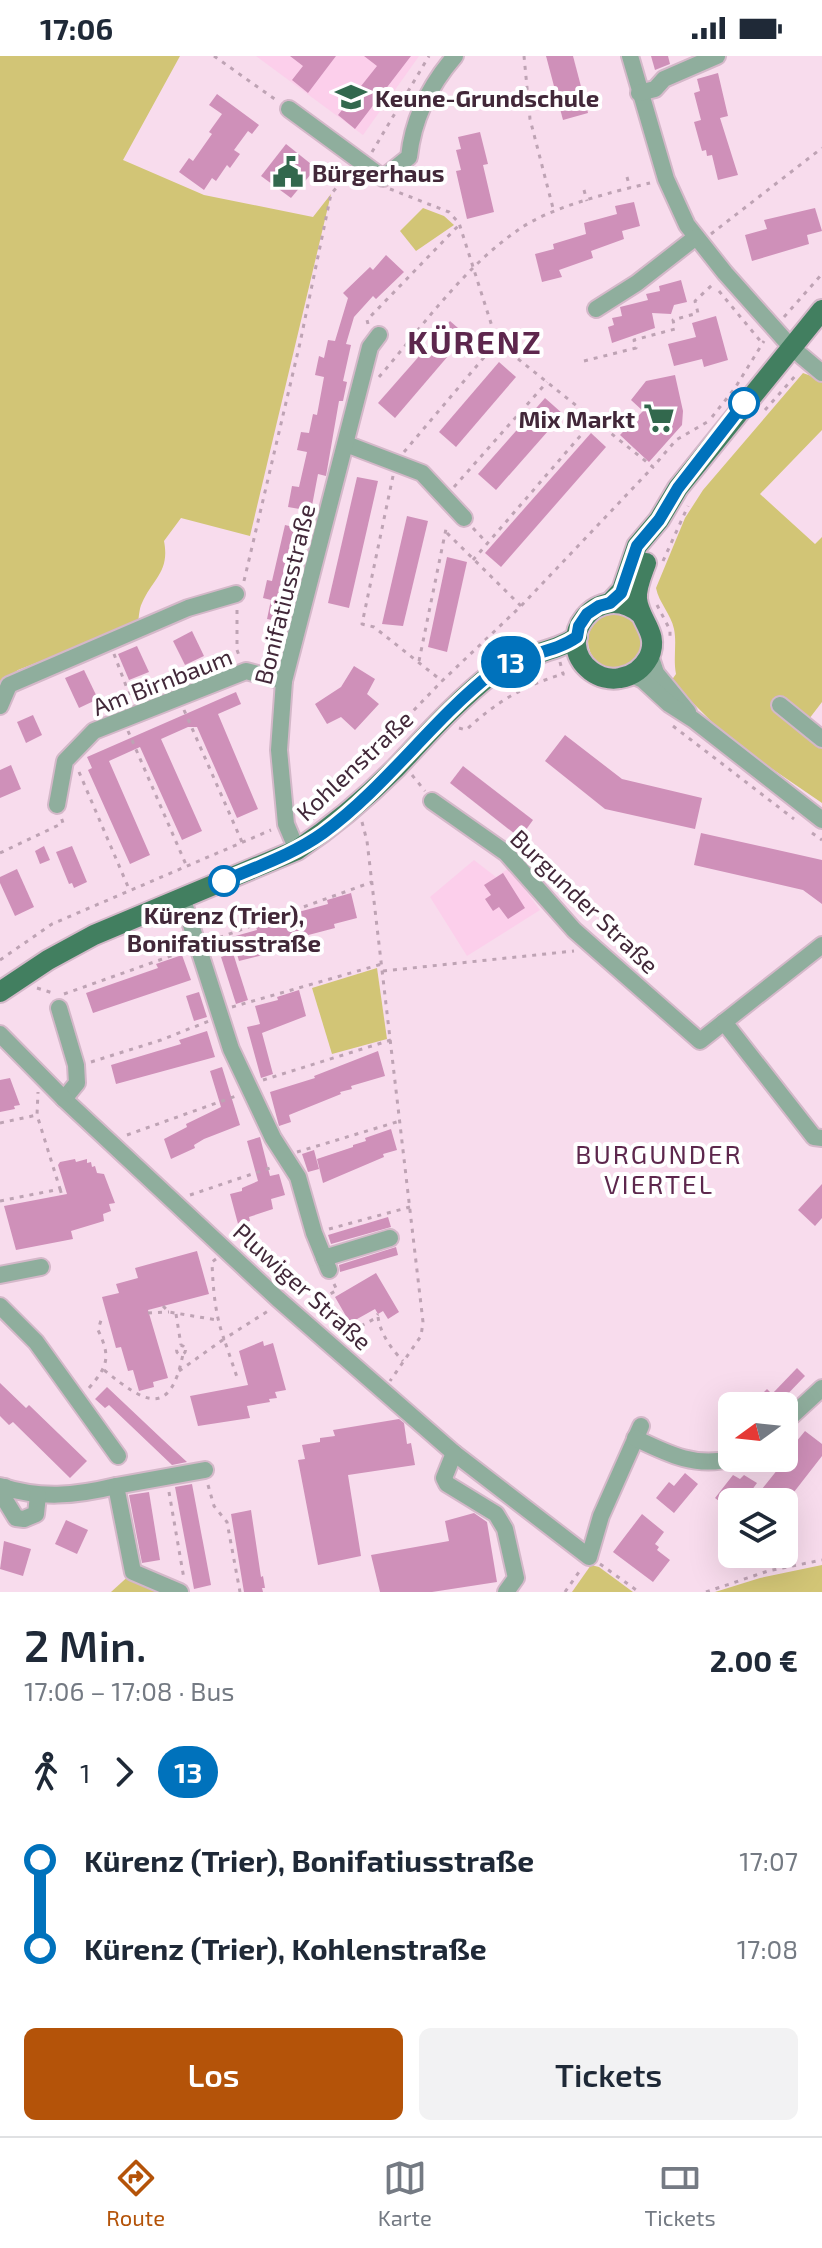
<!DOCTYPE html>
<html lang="de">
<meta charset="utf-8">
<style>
:root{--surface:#fff;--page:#f2f2f3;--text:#1f2937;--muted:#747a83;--line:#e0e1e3;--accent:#b45309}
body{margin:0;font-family:"Exo 2",sans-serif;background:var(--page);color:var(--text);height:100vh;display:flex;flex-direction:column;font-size:30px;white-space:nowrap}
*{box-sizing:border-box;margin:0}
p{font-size:26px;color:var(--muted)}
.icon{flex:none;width:44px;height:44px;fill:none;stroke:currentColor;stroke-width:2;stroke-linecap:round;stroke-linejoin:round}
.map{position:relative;height:1536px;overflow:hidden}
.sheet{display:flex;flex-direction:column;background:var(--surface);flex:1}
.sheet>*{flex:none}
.badge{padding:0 16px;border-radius:26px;font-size:28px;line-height:52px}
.needle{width:52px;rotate:255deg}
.fabs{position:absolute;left:718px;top:1336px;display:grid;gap:16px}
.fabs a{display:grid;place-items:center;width:80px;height:80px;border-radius:12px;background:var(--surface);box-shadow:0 8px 32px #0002;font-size:40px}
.map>.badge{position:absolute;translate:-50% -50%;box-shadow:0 0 0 4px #fff}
.legs{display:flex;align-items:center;gap:12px;height:88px;padding:0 24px;font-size:26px}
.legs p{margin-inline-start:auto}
.summary{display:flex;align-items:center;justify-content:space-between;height:136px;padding:0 24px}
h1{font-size:44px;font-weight:600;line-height:60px}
.button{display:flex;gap:16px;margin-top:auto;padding:16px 24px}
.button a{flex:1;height:92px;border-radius:12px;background:var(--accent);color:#fff;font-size:32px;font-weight:600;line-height:92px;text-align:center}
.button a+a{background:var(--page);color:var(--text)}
ul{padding:0 24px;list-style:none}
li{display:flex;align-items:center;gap:28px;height:88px;font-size:30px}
li i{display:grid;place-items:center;width:12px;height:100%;margin:0 10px;background:currentColor}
li i::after{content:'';width:20px;height:20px;margin:-10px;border:6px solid;border-radius:50%;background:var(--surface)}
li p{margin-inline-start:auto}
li:first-child i{background:linear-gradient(#0000 50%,currentColor 0)}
li:last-child i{background:linear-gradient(currentColor 50%,#0000 0)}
.status{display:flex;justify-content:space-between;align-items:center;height:56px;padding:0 40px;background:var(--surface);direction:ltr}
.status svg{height:22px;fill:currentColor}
.dock{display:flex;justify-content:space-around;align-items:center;height:112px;border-top:2px solid var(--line);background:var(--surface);font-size:22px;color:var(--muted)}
.dock a{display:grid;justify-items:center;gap:4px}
.dock .active{color:var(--accent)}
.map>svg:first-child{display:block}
.built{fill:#fccfeb}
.green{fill:#d2c576}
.building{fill:#cf90b9}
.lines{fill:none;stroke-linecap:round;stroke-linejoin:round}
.minor-casing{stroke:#d4b8c9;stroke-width:20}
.major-casing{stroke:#d4b8c9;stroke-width:24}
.path{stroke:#bea3b4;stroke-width:3;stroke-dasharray:4 6;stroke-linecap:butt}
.minor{stroke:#8fae9d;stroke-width:16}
.major{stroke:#427f60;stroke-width:20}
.line-1-casing{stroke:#fff;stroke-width:18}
.line-1{stroke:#0072bc;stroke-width:12}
.stop-1-dot{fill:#fff;stroke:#0072bc;stroke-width:4}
.labels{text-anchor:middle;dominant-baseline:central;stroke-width:8;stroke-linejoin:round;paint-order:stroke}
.poi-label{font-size:24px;font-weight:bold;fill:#422839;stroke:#fff;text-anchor:start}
.street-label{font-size:24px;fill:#422839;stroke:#fff}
.stop-label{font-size:24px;font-weight:bold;fill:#422839;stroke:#fff}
.neighbourhood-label{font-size:26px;letter-spacing:2px;fill:#5d274d;stroke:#fff}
.district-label{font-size:32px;font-weight:bold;letter-spacing:2px;fill:#5d274d;stroke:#fff}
</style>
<div class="status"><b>17:06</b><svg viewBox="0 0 49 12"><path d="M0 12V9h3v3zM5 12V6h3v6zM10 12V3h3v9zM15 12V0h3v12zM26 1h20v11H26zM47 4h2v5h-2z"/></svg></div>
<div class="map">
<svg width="822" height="1536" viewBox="0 0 822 1536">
<rect width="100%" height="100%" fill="#f8dced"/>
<!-- built -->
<g class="built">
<polygon points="256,0 419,0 363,79"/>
<polygon points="474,804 496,821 509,812 540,854 467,900 430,841"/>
</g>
<!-- green -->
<g class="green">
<path d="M0 0H180L123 104 204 139 313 161 331 138 250 480 181 462 164 485C170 516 153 522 142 547 139 553 139 561 138 567L18 614 8 622 0 639Z"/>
<polygon points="423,152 444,160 454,169 416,195 400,175"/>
<path d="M803 317 822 324V374L760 438 815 488 822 481V646L809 663 822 673V747L730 684 671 625 676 618C673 603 677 587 674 573 671 558 659 547 656 532L685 462 703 434Z"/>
<circle cx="616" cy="585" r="28"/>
<polygon points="377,912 387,983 332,998 312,932"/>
<polygon points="591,1509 599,1511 633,1536 572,1536"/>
<polygon points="822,1509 822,1536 715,1536 760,1522"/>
<polygon points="133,1516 174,1536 111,1536"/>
</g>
<!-- building -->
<g class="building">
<polygon points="290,0 336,0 308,37 292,24 303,10"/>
<polygon points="364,0 411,0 355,73 338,59 377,10"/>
<polygon points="546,0 573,0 588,57 563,64"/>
<polygon points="651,0 668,0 670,8 655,14"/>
<polygon points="718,17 728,60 720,62 738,119 718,124 712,99 707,100 706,94 702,95 694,66 701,64 694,37 700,35 697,23"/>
<polygon points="217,38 259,69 252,78 248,75 234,94 240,98 230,112 227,109 216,125 212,122 204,134 179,116 189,102 193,105 212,78 209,76 222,58 209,49"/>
<polygon points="480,76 488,108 483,109 494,156 467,163 456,115 461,114 456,94 461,93 458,81"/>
<polygon points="286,88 316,112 291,142 261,120"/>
<polygon points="634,146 640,170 622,175 624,183 591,195 593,202 559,214 562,221 542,226 535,198 554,193 553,188 586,178 584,167 617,158 615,150"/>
<polygon points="815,152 822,175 807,179 809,188 752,205 745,179 767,173 764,164"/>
<polygon points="386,199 404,216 376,243 373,240 354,261 346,288 351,289 343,325 347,326 343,345 339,345 326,420 318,418 311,455 288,451 292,430 299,431 307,396 297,394 301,376 309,377 313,358 317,359 324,321 315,319 319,300 324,302 328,284 335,285 348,242 343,237 370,211 373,214"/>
<polygon points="681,224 687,246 674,249 671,258 652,257 655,272 612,287 608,271 614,269 612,262 622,260 620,251 648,244 646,238 660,235 659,230"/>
<polygon points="716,260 728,304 704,311 702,303 674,310 668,288 696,281 692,267"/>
<polygon points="450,265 466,279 395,362 378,347"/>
<polygon points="499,306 516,321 456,391 439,376"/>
<polygon points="675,319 683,355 682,369 649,406 620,379 643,355 631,344 646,325"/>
<polygon points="545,342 563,358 496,434 478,418"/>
<polygon points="591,377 606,391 501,511 485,497"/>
<polygon points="357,421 378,425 349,552 328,547"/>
<polygon points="407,460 428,465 403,570 382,568"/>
<polygon points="285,469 311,475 306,494 303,493 287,567 267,563 271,544 263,542 267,524 272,525"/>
<polygon points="447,501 467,506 447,596 428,591"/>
<polygon points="192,575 204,600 185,609 173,585"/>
<polygon points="137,590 149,616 129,624 118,598"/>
<polygon points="354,610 375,623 367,638 379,648 355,674 341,661 327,668 315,648 341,631"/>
<polygon points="84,614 98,643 79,652 65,622"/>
<polygon points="236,636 241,648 218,658 258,753 237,762 197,671 188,671 161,683 202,775 182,784 140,691 109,705 150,799 130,808 88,714 92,712 87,701"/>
<polygon points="33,659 42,679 26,687 17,666"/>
<polygon points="565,679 622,723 702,742 695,773 605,753 545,705"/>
<polygon points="11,709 21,733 0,742 0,714"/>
<polygon points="463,710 533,764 520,782 450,727"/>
<polygon points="701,777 822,804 822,848 803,834 694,809"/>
<polygon points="44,790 50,804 40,808 35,795"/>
<polygon points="72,790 87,826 74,832 72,827 69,828 56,796"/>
<polygon points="17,813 34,851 15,860 0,827 0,821"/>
<polygon points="503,817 525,852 508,863 499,851 493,855 485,843 491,839 484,829"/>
<polygon points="351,837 357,862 334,868 335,872 297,882 298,885 262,895 263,899 239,905 232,881 257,874 256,871 292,861 291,858 328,848 327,844"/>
<polygon points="233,897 248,944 236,948 221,901"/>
<polygon points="182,899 191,924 93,957 86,937 158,912 156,908"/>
<polygon points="299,934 306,960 262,977 273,1018 261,1022 247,971 260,968 255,950 278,944 277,941"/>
<polygon points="199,936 207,961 194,965 186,940"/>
<polygon points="207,975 215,1001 116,1028 111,1009 181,988 179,984"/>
<polygon points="378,995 385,1020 351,1030 352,1033 340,1036 341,1038 289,1059 291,1066 279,1070 270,1036 315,1022 314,1020"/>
<polygon points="222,1011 240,1069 204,1083 194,1089 195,1092 171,1103 164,1083 187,1071 186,1068 221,1051 210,1015"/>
<polygon points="10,1022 20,1049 14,1050 15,1053 0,1056 0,1024"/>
<polygon points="391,1073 397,1094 383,1098 384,1101 323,1127 317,1103 353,1091 353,1089 366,1085 365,1082"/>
<polygon points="260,1081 270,1120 279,1118 285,1139 271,1143 273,1153 249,1161 250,1165 238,1168 230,1138 242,1135 242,1132 258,1125 247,1085"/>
<polygon points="314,1094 319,1113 308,1116 302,1098"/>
<polygon points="75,1103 76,1106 87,1103 87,1107 91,1106 92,1111 95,1110 97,1117 104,1118 115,1147 109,1148 111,1155 103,1158 104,1165 71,1175 73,1183 16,1194 4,1150 67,1138 58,1109 60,1106"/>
<polygon points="822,1128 822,1162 815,1170 798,1154"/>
<polygon points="388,1161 391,1171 331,1188 328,1179"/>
<polygon points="396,1191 398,1199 340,1216 339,1209"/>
<polygon points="197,1195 209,1238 148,1254 168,1322 153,1326 154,1331 139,1335 133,1314 128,1315 121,1291 116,1292 102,1241 119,1237 116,1228 138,1222 135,1212"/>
<polygon points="376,1217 399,1256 388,1263 383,1255 378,1258 375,1253 350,1267 335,1241"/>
<polygon points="263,1285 264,1290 273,1287 286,1334 275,1336 277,1342 269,1343 270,1346 247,1350 250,1362 198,1370 190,1340 248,1329 239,1295"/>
<polygon points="797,1312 805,1320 780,1346 772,1338"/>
<polygon points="0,1327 26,1352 29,1349 87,1405 70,1422 13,1366 9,1369 0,1360"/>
<polygon points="107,1331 162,1383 187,1406 172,1409 109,1349 105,1352 95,1343"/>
<polygon points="767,1333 776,1342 769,1350 750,1350"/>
<polygon points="399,1363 404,1367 407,1388 411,1387 415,1409 348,1419 361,1500 318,1509 298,1404 305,1403 302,1389 320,1386 320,1382 335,1380 333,1374"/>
<polygon points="805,1375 822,1388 822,1400 787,1445 782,1441 778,1446 762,1433 798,1388 796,1386"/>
<polygon points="685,1417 698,1428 674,1457 656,1442 669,1426 674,1430"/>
<polygon points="733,1419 740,1423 744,1419 757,1427 743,1446 729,1445 726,1450 715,1442"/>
<polygon points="192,1428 211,1529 194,1533 175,1431"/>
<polygon points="149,1436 160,1504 142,1507 129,1439"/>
<polygon points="251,1454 261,1521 263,1520 265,1532 262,1532 263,1536 244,1536 231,1458"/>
<polygon points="474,1457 487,1466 497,1526 432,1536 380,1536 371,1499 449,1485 445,1465"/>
<polygon points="642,1458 664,1476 655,1488 659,1491 657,1494 670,1504 653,1526 613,1496"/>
<polygon points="66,1464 88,1474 77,1498 55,1488"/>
<polygon points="4,1485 31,1493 23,1520 0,1513"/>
</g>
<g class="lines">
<defs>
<g id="minor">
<polyline points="630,0 666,123 687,169 725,217 791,291 822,317"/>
<polyline points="639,37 655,33 664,23 717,0"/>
<path d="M289 53 383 122 409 101C413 62 430 29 455 0"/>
<polyline points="596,253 637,227 696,181"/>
<polyline points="346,388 422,417 464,462"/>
<polyline points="650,599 656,617 688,656"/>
<polyline points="632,619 643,624 669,648 694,664 822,764"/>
<polyline points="780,649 822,683"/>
<polyline points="0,650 9,629 188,552 236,538"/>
<polyline points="432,745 506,797 574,874 700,985 822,889"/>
<polyline points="57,749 65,705 94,675 246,615 284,625"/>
<polyline points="297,794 286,768 279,694 284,625 370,291 379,279"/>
<polyline points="182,841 231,993 273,1082 298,1121 314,1177 329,1214"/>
<polyline points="59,952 76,1009 77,1027 64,1043"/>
<polyline points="724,966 814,1081 822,1082"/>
<polyline points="0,978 64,1043 278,1243 454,1397 589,1501 601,1460 641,1370"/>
<polyline points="324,1202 390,1182"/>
<polyline points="0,1219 41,1211"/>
<polyline points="0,1250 36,1286 118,1400"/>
<polyline points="784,1367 822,1332"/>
<path d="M635 1382C666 1397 697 1413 732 1402"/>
<polyline points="454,1397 444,1422 447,1428 496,1458 505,1473 516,1522 506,1536"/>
<path d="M0 1430C40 1443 75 1440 116 1430"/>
<polyline points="5,1431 5,1444 16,1462 24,1463 36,1458 38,1439"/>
<polyline points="180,1536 133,1516 116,1430 205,1414"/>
</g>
<g id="major">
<polyline points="610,547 622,534 637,490 659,464 678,432 822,254"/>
<path d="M641 558C598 522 551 584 591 615 599 621 610 624 620 622 633 620 643 612 649 601 660 577 639 565 637 543 636 531 642 518 646 507"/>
<path d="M0 936 48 904 94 879 297 794C333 770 366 742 396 712 427 679 457 645 493 617 518 597 551 599 577 581"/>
</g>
</defs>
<!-- minor casing -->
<use href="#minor" class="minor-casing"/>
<!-- major casing -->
<use href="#major" class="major-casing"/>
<!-- path -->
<g class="path">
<polyline points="214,0 276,44"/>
<polyline points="524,0 530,63 554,156"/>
<polyline points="508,40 527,34"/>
<polyline points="372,96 429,0"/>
<polyline points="627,121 630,132"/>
<polyline points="390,133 449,156 459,167 497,286 653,411 676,384 709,365"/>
<polyline points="584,134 587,145"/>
<polyline points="711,178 822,92"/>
<polyline points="719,235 762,287"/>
<polyline points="784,261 822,218"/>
<polyline points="368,268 367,264 459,169"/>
<polyline points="584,305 636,292 634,284 675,273 673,264 698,257 695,245 713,228"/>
<path d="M379 321C422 271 463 212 518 174 550 151 612 136 650 127"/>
<polyline points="765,354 797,318"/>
<polyline points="712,361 735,332 764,285"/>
<polyline points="404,396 497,286"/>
<polyline points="393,420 362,568 374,571 442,625"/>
<polyline points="454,431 547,326"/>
<polyline points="473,472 487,487"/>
<polyline points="447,477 521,550"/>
<polyline points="473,504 594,364"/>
<polyline points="663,505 688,450"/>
<polyline points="244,525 300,287 331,138 349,117"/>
<polyline points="657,549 670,574 670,582"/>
<polyline points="237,554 237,594 240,602"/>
<polyline points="114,598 131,643"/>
<polyline points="419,605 447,468"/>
<polyline points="560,606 563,618 570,619"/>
<polyline points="184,654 242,786"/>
<polyline points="673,670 794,763"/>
<path d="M459 672 466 674C496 646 523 630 563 618"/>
<polyline points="128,675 187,811"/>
<polyline points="386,683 442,625 521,550 653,411"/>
<polyline points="79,716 129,833"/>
<polyline points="412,719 425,735"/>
<polyline points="313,764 306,756 386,683 403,678"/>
<polyline points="362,766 367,785 423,1266 421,1280 390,1325"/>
<polyline points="812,777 822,784"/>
<polyline points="0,797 63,767 61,761"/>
<polyline points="210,885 372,826"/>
<polyline points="0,904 52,868 271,774"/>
<polyline points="383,915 574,895"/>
<polyline points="37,932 56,938"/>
<polyline points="64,938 185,895"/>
<polyline points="232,951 382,908"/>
<polyline points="91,1006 161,984 209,965"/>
<polyline points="263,1024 391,984"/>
<polyline points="0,1067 37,1059"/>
<polyline points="127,1079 236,1040"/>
<polyline points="297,1096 400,1065"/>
<polyline points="60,1133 63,1143"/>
<polyline points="190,1139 273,1111"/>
<polyline points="0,1145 60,1133 37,1059 38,1036"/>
<polyline points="329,1173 410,1151"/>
<path d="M216 1203 212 1206C213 1233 215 1258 224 1283L268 1255"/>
<polyline points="334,1228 337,1234 325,1241 346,1278 374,1263 378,1258"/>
<polyline points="163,1250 169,1256 217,1264"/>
<polyline points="148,1257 169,1256"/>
<polyline points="176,1258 181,1289"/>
<path d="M378 1261C380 1277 392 1294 403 1305"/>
<circle cx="181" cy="1294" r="4.5"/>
<path d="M104 1314C145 1347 170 1363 183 1298"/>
<polyline points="179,1315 224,1283 237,1321"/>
<path d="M89 1332C108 1310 111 1301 98 1274L102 1261"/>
<polyline points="208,1429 214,1450 227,1466 240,1536"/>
<polyline points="169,1436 184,1523"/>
<polyline points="600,1508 639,1536"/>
<polyline points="565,1536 581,1513"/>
<polyline points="706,1536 768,1515 822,1504"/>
</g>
<!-- minor -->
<use href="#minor" class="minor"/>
<!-- major -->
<use href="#major" class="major"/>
</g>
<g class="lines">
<defs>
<path id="line-1" d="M224 825C258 810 292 799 323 777 386 731 431 665 492 617 518 597 551 599 577 581L579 570 587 558 599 550 610 547 621 537 637 490 659 464 678 432 744 347"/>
</defs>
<!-- line-1 casing -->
<use href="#line-1" class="line-1-casing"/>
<!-- line-1 -->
<use href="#line-1" class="line-1"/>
</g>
<!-- icons -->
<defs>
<symbol id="school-bare" viewBox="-9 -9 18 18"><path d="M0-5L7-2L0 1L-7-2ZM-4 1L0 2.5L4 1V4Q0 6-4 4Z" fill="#32684d" stroke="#fff" stroke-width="2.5" paint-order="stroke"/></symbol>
<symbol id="civic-bare" viewBox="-9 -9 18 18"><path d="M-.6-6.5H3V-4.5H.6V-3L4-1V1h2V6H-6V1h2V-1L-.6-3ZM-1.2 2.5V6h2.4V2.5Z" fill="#32684d" stroke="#fff" stroke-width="2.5" paint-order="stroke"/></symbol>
<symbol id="supermarket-bare" viewBox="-9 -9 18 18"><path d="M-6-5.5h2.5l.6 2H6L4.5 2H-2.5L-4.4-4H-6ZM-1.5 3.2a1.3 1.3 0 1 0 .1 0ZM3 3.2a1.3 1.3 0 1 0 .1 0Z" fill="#32684d" stroke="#fff" stroke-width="2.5" paint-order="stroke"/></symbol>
</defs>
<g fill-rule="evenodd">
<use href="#school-bare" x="329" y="19" width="44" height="44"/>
<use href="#civic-bare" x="266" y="94" width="44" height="44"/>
<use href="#supermarket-bare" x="637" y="340" width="44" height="44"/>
</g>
<!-- markers -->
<g class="stop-1-dot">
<circle cx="744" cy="347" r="14"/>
<circle cx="224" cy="825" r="14"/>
</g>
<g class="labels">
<!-- poi labels -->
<g class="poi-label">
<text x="375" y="41">Keune-Grundschule</text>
<text x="312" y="116">Bürgerhaus</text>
<text x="635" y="362" text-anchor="end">Mix Markt</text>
</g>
<!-- street labels -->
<g class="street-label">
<text transform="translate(284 538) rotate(-76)">Bonifatiusstraße</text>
<text transform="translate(162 625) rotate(-21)">Am Birnbaum</text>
<text transform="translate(354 709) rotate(-43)">Kohlenstraße</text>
<text transform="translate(585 845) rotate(44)">Burgunder Straße</text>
<text transform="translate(303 1230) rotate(42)">Pluwiger Straße</text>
</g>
<!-- stop labels -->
<g class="stop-label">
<text x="224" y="858">Kürenz (Trier),<tspan x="224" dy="28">Bonifatiusstraße</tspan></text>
</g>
<!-- neighbourhood labels -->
<g class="neighbourhood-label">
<text x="659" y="1097">BURGUNDER<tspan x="659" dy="30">VIERTEL</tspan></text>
</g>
<!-- district labels -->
<g class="district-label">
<text x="475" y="285">KÜRENZ</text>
</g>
</g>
</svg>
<div class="fabs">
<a><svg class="needle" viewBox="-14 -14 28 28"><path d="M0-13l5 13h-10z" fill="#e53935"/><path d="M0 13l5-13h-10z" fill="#747a83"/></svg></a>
<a><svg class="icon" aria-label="layers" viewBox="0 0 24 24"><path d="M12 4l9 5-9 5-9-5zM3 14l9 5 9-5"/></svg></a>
</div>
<b class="badge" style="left:511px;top:606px;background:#0072bc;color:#fff">13</b>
</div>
<section class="sheet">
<div class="summary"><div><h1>2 Min.</h1><p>17:06 – 17:08 · Bus</p></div><b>2.00 €</b></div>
<div class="legs"><svg class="icon" aria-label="walk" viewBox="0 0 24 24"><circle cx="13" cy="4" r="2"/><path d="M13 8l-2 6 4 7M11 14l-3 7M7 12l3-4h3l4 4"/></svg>1<svg class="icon" aria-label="forward" viewBox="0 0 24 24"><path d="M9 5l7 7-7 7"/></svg><b class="badge" style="background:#0072bc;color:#fff">13</b></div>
<ul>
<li><i style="color:#0072bc"></i><b>Kürenz (Trier), Bonifatiusstraße</b><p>17:07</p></li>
<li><i style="color:#0072bc"></i><b>Kürenz (Trier), Kohlenstraße</b><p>17:08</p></li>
</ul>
<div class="button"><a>Los</a><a>Tickets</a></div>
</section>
<nav class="dock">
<a class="active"><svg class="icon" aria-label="directions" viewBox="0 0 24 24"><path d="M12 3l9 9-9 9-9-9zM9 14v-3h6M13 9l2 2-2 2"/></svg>Route</a>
<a><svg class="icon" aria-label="map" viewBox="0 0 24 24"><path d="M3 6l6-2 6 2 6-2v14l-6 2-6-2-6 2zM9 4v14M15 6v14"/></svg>Karte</a>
<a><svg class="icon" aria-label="tickets" viewBox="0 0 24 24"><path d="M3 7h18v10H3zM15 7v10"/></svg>Tickets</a>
</nav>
